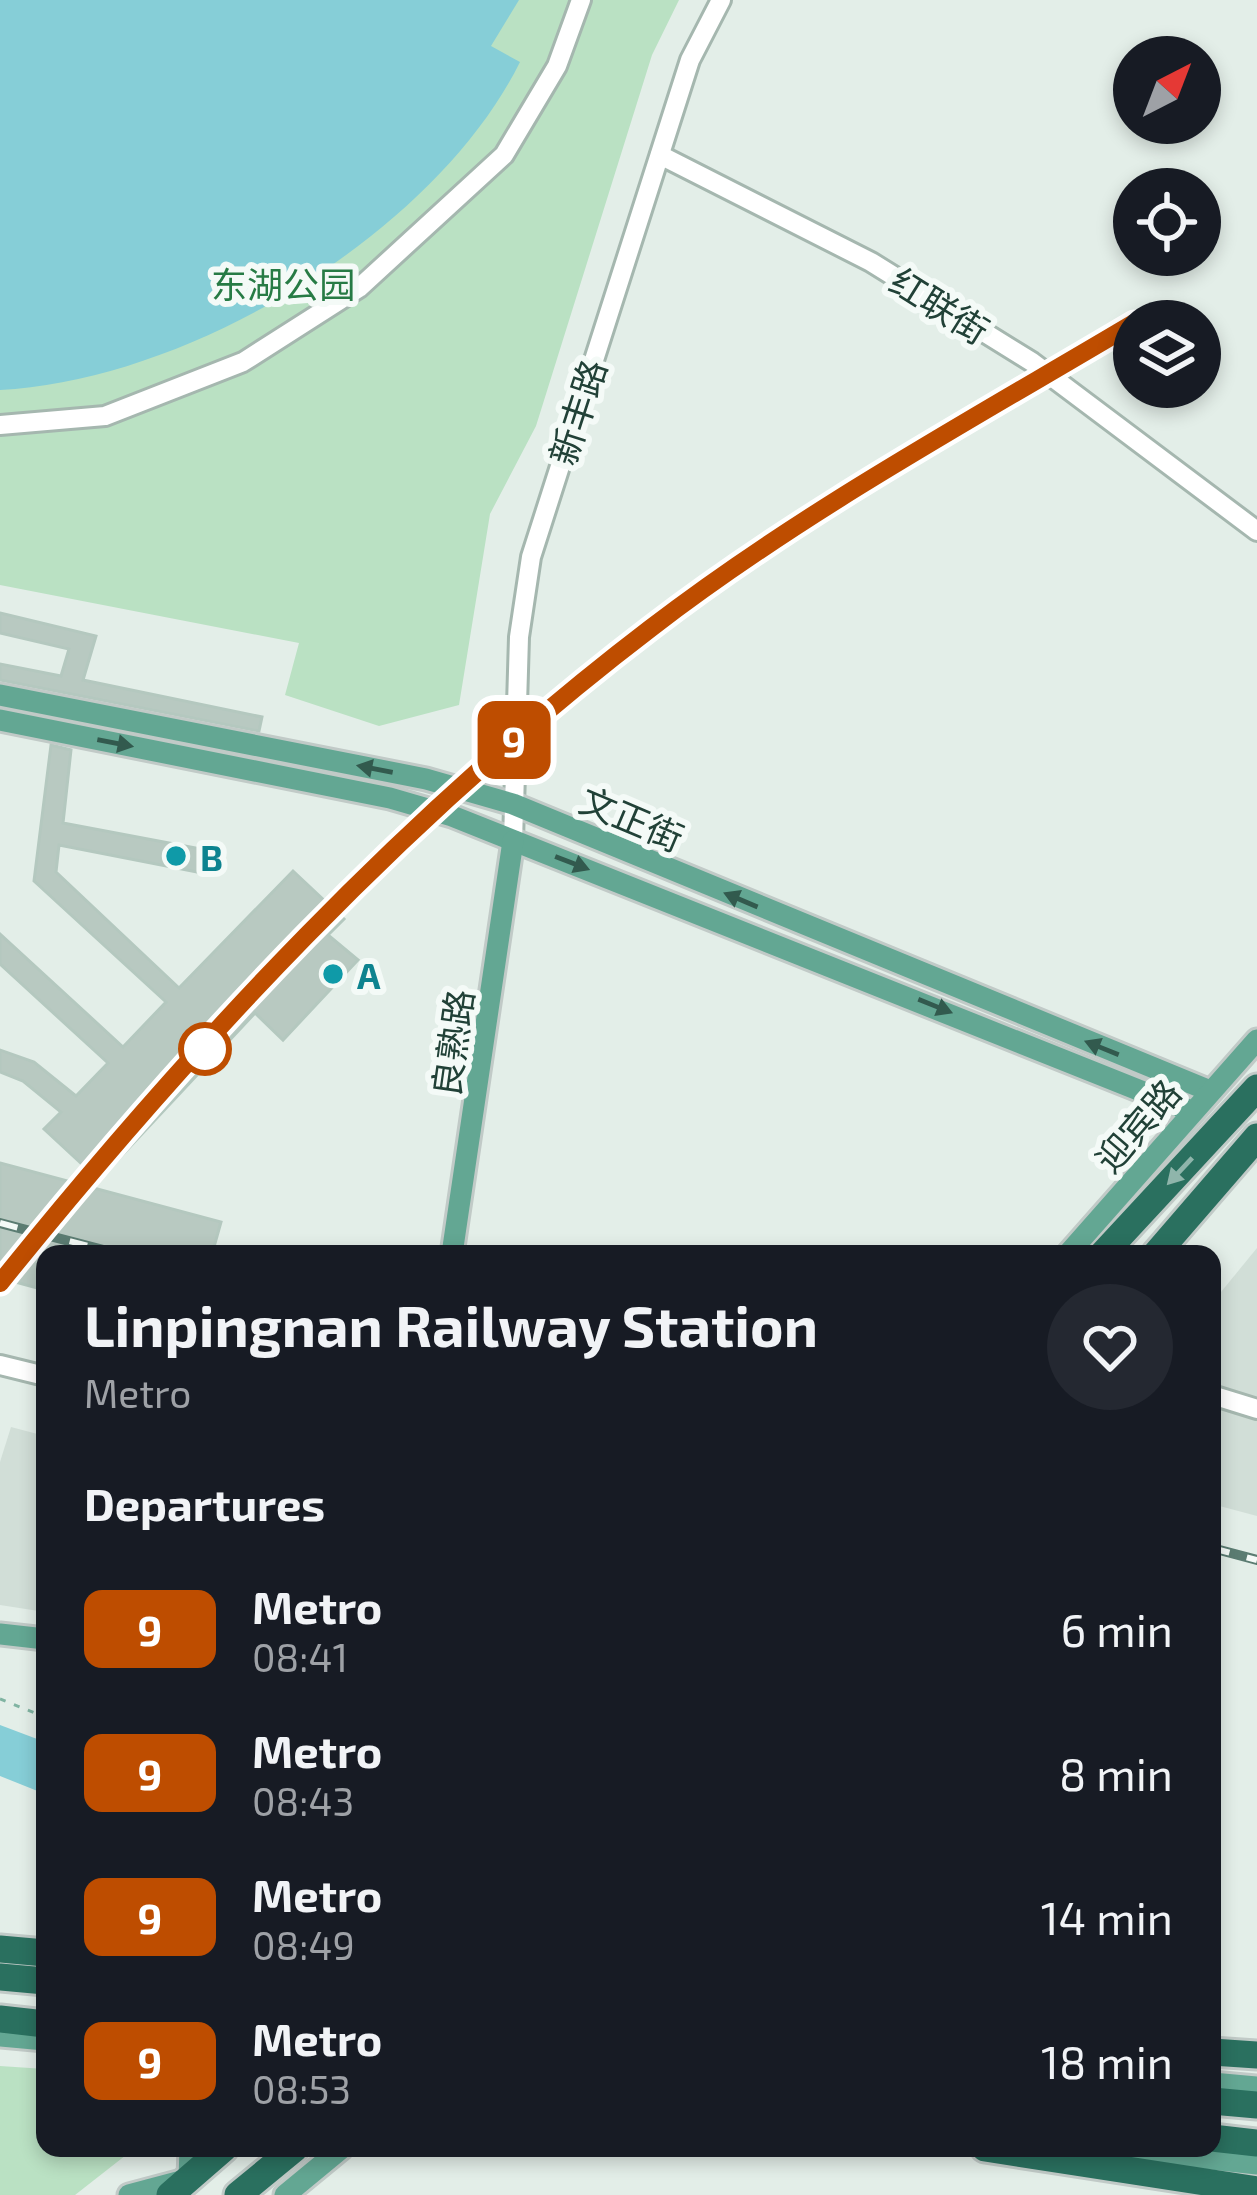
<!DOCTYPE html>
<meta charset="utf-8">
<style>
:root{--surface:#171b24;--page:#242831;--text:#f1f3f6;--muted:#9ea1a6}
body{margin:0;font-family:"Exo 2","Noto Sans SC",sans-serif;background:var(--page);color:var(--text);height:100vh;display:flex;flex-direction:column;font-size:45px;white-space:nowrap}
*{box-sizing:border-box;margin:0}
p{font-size:39px;color:var(--muted)}
.icon{flex:none;width:66px;height:66px;fill:none;stroke:currentColor;stroke-width:2;stroke-linecap:round;stroke-linejoin:round}
.map{position:relative;flex:1;overflow:hidden}
.side{position:absolute;left:36px;top:1245px;width:1185px;height:912px;display:flex;flex-direction:column;background:var(--surface);border-radius:24px;box-shadow:0 6px 18px #0003}
.side>*{flex:none}
.badge{padding:0 24px;border-radius:18px;font-size:42px;line-height:78px}
.needle{width:78px;rotate:42deg}
.controls{position:absolute;left:1113px;top:36px;display:grid;gap:24px}
.controls a{display:grid;place-items:center;width:108px;height:108px;border-radius:50%;background:var(--surface);box-shadow:0 6px 18px #0003;font-size:60px}
.map>.badge{position:absolute;translate:-50% -50%;box-shadow:0 0 0 6px #fff}
h2{padding:0 48px;font-size:45px;line-height:108px}
.round{display:grid;place-items:center;flex:none;width:126px;height:126px;border-radius:63px;background:var(--page)}
.summary{display:flex;align-items:center;justify-content:space-between;height:204px;padding:0 48px}
h1{font-size:57px;font-weight:700;line-height:90px}
ul{padding:0;list-style:none}
li{display:flex;align-items:center;gap:36px;height:144px;padding:0 48px}
li div{flex:1}
li b{display:block;font-size:45px}
li em{font-style:normal}
li .badge{min-width:132px;font-weight:700;text-align:center}
.map>svg:first-child{display:block}
.built{fill:#d1ded7}
.green{fill:#bae1c3}
.water{fill:#86ced7}
.building{fill:#b8c9c1;stroke:#b4c8bf;stroke-width:3}
.lines{fill:none;stroke-linecap:round;stroke-linejoin:round}
.minor-casing{stroke:#a5b7af;stroke-width:24}
.major-casing{stroke:#c1cac7;stroke-width:27}
.highway-casing{stroke:#c1cac7;stroke-width:33}
.path{stroke:#80b4a2;stroke-width:3;stroke-dasharray:6 9;stroke-linecap:butt}
.minor{stroke:#fff;stroke-width:18}
.major{stroke:#63a793;stroke-width:21}
.highway{stroke:#2a705f;stroke-width:27}
.rail-casing{stroke:#5b7c72;stroke-width:10}
.rail{stroke:#f4faf7;stroke-width:6;stroke-dasharray:18;stroke-linecap:butt}
.oneway{fill:#325a4e}
.oneway2{fill:#8fb5ab}
.line-casing{stroke:#fff;stroke-width:27}
.line{stroke:#be4d00;stroke-width:18}
.culture-dot{fill:#0f9aa8;stroke:#f4faf7;stroke-width:4.5}
.stop-dot{fill:#fff;stroke:#be4d00;stroke-width:6}
.labels{text-anchor:middle;dominant-baseline:central;stroke-width:12;stroke-linejoin:round;paint-order:stroke}
.park-label{font-size:36px;fill:#277b45;stroke:#f4faf7}
.street-label{font-size:36px;fill:#214137;stroke:#f4faf7}
.culture-label{font-size:36px;font-weight:bold;fill:#0d838f;stroke:#f4faf7;text-anchor:start}
</style>
<div class="map">
<svg width="1257" height="2195" viewBox="0 0 1257 2195">
<rect width="100%" height="100%" fill="#e3eee8"/>
<!-- built -->
<g class="built">
<polygon points="1257,1248 1257,1516 1212,1504 1212,1303"/>
<polygon points="11,1427 45,1436 45,1612 0,1605 0,1462"/>
</g>
<!-- green -->
<g class="green">
<polygon points="0,0 679,0 652,55 536,426 490,514 459,705 379,726 285,695 299,643 0,585"/>
<polygon points="0,2066 45,2069 45,2148 135,2148 75,2195 0,2195"/>
</g>
<!-- water -->
<g class="water">
<path d="M0 0H519L491 46 520 62C435 233 190 380 0 390Z"/>
<polygon points="0,1725 45,1742 45,1794 0,1776"/>
</g>
<!-- building -->
<g class="building">
<polygon points="0,613 96,636 83,680 262,717 259,731 0,680 0,664 61,676 69,649 0,633"/>
<polygon points="51,745 71,750 63,823 206,850 202,873 59,845 56,872 179,988 293,871 344,919 328,935 358,960 283,1040 255,1013 99,1180 44,1129 61,1112 23,1081 0,1072 0,1050 34,1062 76,1096 108,1063 0,964 0,934 123,1047 166,1002 34,881"/>
<polygon points="0,1163 221,1222 212,1254 45,1254 45,1290 0,1278"/>
</g>
<g class="lines">
<defs>
<g id="minor">
<polyline points="660,155 871,262 1032,362 1257,531"/>
<polyline points="0,425 105,416 243,362 359,288 504,155 557,66 581,0"/>
<polyline points="513,841 519,637 531,557 690,60 721,0"/>
<polyline points="0,1365 45,1376"/>
<polyline points="1212,1395 1257,1409"/>
</g>
<g id="major">
<polyline points="0,695 426,779 513,804 1210,1091"/>
<polyline points="0,720 390,798 452,816 1191,1111"/>
<polyline points="452,1254 513,841"/>
<polyline points="1068,1254 1257,1040"/>
<polyline points="0,1634 45,1639"/>
<polyline points="0,2036 45,2040"/>
<polyline points="1212,2083 1257,2087"/>
<polyline points="1111,2148 1257,2164"/>
<polyline points="129,2195 189,2179 190,2148"/>
<polyline points="285,2195 342,2148"/>
</g>
<g id="highway">
<polyline points="1103,1254 1257,1088"/>
<polyline points="1156,1254 1257,1137"/>
<polyline points="0,1949 45,1953"/>
<polyline points="0,1977 45,1981"/>
<polyline points="0,2019 45,2024"/>
<polyline points="1212,2052 1257,2055"/>
<polyline points="1212,2101 1257,2105"/>
<polyline points="1212,2138 1257,2143"/>
<polyline points="985,2148 1257,2190"/>
<polyline points="170,2195 224,2148"/>
<polyline points="238,2195 295,2148"/>
</g>
</defs>
<!-- minor casing -->
<use href="#minor" class="minor-casing"/>
<!-- major casing -->
<use href="#major" class="major-casing"/>
<!-- highway casing -->
<use href="#highway" class="highway-casing"/>
<!-- path -->
<polyline class="path" points="0,1699 45,1717"/>
<!-- minor -->
<use href="#minor" class="minor"/>
<!-- major -->
<use href="#major" class="major"/>
<!-- highway -->
<use href="#highway" class="highway"/>
<defs>
<g id="rail">
<polyline points="0,1223 119,1254"/>
<polyline points="1212,1548 1257,1560"/>
</g>
</defs>
<!-- rail casing -->
<use href="#rail" class="rail-casing"/>
<!-- rail -->
<use href="#rail" class="rail"/>
</g>
<!-- one-way arrows -->
<defs><path id="oneway-solid" d="M-6-.8H1V-3.2L6.5 0L1 3.2V.8H-6Z" transform="scale(3)"/></defs>
<g class="oneway">
<use href="#oneway-solid" transform="translate(115 743) rotate(11)"/>
<use href="#oneway-solid" transform="translate(375 769) rotate(-169)"/>
<use href="#oneway-solid" transform="translate(572 863) rotate(21)"/>
<use href="#oneway-solid" transform="translate(741 900) rotate(-157)"/>
<use href="#oneway-solid" transform="translate(935 1006) rotate(22)"/>
<use href="#oneway-solid" transform="translate(1102 1048) rotate(-158)"/>
</g>
<use class="oneway2" href="#oneway-solid" transform="translate(1180 1171) rotate(133)"/>
<g class="lines">
<defs>
<path id="line" d="M0 1283C192 1045 407 814 651 628 802 512 971 420 1134 323"/>
</defs>
<!-- line casing -->
<use href="#line" class="line-casing"/>
<!-- line -->
<use href="#line" class="line"/>
</g>
<!-- markers -->
<g class="culture-dot">
<circle cx="176" cy="856" r="12"/>
<circle cx="333" cy="974" r="12"/>
</g>
<circle class="stop-dot" cx="205" cy="1049" r="24"/>
<g class="labels">
<!-- park labels -->
<g class="park-label">
<text x="283" y="283">东湖公园</text>
</g>
<!-- street labels -->
<g class="street-label">
<text transform="translate(940 305) rotate(32)">红联街</text>
<text transform="translate(577 412) rotate(-72)">新丰路</text>
<text transform="translate(632 818) rotate(23)">文正街</text>
<text transform="translate(452 1043) rotate(-82)">良熟路</text>
<text transform="translate(1137 1125) rotate(-49)">迎宾路</text>
</g>
<!-- culture labels -->
<g class="culture-label">
<text x="200" y="856">B</text>
<text x="357" y="974">A</text>
</g>
</g>
</svg>
<div class="controls">
<a><svg class="needle" viewBox="-14 -14 28 28"><path d="M0-13l5 13h-10z" fill="#e53935"/><path d="M0 13l5-13h-10z" fill="#9ea1a6"/></svg></a>
<a><svg class="icon" aria-label="locate" viewBox="0 0 24 24"><circle cx="12" cy="12" r="6"/><path d="M12 2v4M12 18v4M2 12h4M18 12h4"/></svg></a>
<a><svg class="icon" aria-label="layers" viewBox="0 0 24 24"><path d="M12 4l9 5-9 5-9-5zM3 14l9 5 9-5"/></svg></a>
</div>
<b class="badge" style="left:514px;top:740px;background:#be4d00;color:#fff">9</b>
<section class="side">
<div class="summary"><div><h1>Linpingnan Railway Station</h1><p>Metro</p></div><a class="round"><svg class="icon" aria-label="heart" viewBox="0 0 24 24"><path d="M12 20l-8-8c-3-5 5-10 8-4 3-6 11-1 8 4z"/></svg></a></div>
<h2>Departures</h2>
<ul>
<li><span class="badge" style="background:#be4d00;color:#fff">9</span><div><b>Metro</b><p>08:41</p></div><em>6 min</em></li>
<li><span class="badge" style="background:#be4d00;color:#fff">9</span><div><b>Metro</b><p>08:43</p></div><em>8 min</em></li>
<li><span class="badge" style="background:#be4d00;color:#fff">9</span><div><b>Metro</b><p>08:49</p></div><em>14 min</em></li>
<li><span class="badge" style="background:#be4d00;color:#fff">9</span><div><b>Metro</b><p>08:53</p></div><em>18 min</em></li>
</ul>
</section>
</div>
